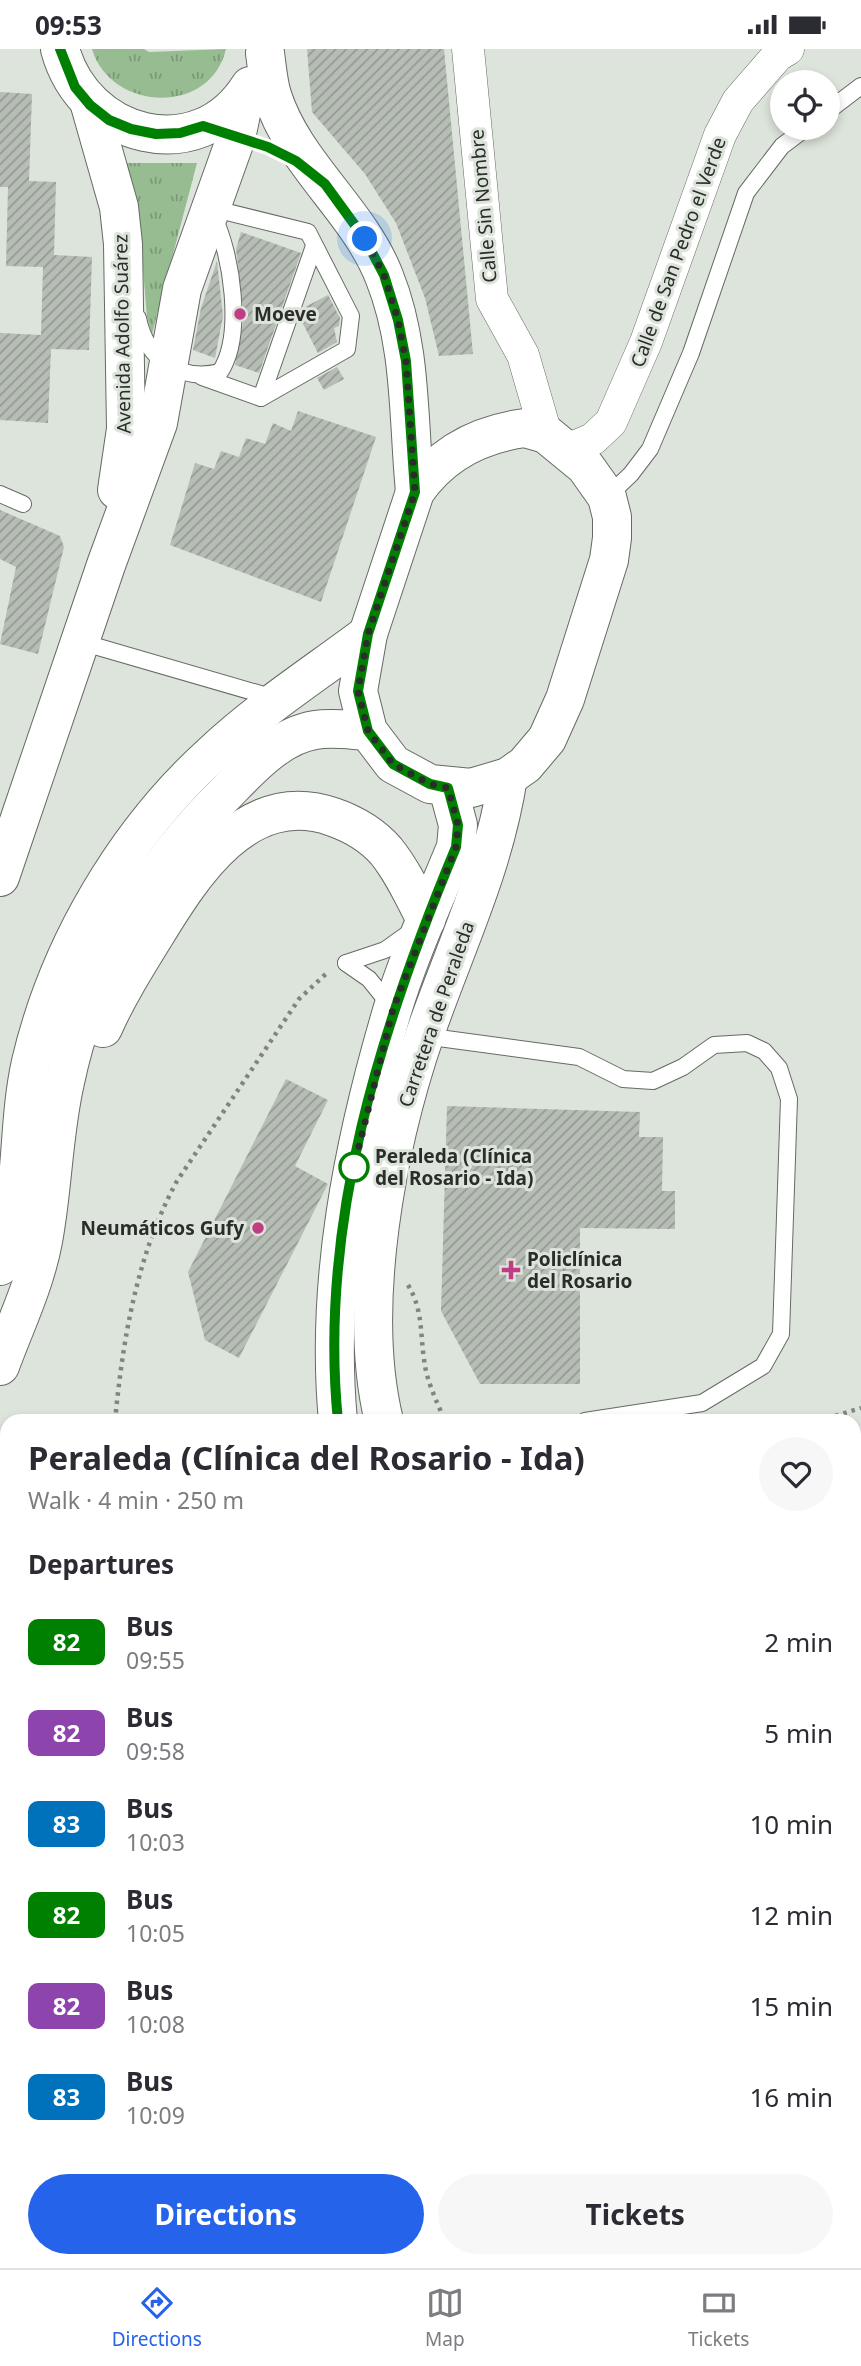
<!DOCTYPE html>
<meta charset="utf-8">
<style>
:root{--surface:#fff;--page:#f7f7f7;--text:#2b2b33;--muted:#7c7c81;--line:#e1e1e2;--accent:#2563eb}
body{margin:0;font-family:"Noto Sans",sans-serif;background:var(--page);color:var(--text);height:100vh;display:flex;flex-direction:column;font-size:26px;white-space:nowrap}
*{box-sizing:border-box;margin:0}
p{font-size:23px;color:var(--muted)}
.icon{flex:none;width:38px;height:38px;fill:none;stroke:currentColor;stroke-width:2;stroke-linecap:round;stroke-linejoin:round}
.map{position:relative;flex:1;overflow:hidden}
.drawer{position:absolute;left:0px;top:1365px;width:861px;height:854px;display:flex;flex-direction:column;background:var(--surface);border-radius:21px 21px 0 0;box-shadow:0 4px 10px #0003}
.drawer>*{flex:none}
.badge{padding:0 14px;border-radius:10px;font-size:24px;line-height:46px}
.fabs{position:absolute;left:770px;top:21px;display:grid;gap:14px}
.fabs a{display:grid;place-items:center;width:70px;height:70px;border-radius:50%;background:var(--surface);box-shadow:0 4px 10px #0003;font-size:35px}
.you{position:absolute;width:35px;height:35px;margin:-18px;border:5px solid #fff;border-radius:50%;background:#1a73e8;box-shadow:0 0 0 10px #1a73e833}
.map>.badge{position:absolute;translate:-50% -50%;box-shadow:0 0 0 4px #fff}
h2{padding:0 28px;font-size:26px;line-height:63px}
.round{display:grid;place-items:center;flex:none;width:74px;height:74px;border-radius:37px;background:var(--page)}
.headline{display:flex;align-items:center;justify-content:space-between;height:119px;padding:0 28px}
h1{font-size:33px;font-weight:700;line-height:52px}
.primary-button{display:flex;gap:14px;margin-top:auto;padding:14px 28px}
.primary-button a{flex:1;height:80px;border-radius:42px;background:var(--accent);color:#fff;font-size:28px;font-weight:700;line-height:80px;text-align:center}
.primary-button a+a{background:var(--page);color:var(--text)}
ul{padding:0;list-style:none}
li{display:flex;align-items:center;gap:21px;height:91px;padding:0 28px}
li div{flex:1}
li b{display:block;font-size:26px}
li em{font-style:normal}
li .badge{min-width:77px;font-weight:700;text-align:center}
.status{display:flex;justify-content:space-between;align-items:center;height:49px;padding:0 35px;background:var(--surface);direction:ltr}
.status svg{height:19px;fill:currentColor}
.tabs{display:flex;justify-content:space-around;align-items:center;height:98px;border-top:2px solid var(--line);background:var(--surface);font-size:19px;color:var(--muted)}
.tabs a{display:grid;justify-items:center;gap:4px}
.tabs .selected{color:var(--accent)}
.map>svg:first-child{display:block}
.grass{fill:url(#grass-tufts)}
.water{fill:#699562;stroke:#567651;stroke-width:2}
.building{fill:url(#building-hatch)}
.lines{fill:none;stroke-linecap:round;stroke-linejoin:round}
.service-casing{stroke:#656b64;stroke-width:18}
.minor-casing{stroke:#656b64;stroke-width:33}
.secondary-casing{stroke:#656b64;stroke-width:40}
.primary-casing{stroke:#656b64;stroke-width:40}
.trunk-casing{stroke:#656b64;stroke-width:40}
.path{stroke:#80857f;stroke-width:4.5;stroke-dasharray:3.5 5;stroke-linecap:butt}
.service{stroke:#fff;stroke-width:16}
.minor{stroke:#fff;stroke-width:32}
.secondary{stroke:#fff;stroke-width:38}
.primary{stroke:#fff;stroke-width:38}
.trunk{stroke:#fff;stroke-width:38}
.line-casing{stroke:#fff;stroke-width:16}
.line{stroke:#008001;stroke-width:10}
.walk{stroke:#2a2d2a;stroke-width:7;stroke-dasharray:0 12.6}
.poi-dot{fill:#c03d83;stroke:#dde4db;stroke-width:2.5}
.stop-dot{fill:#fff;stroke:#008001;stroke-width:3.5}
.labels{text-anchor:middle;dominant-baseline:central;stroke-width:6;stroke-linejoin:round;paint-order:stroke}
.street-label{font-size:19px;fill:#2a2d2a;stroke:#dde4db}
.poi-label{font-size:19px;font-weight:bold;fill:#2a2d2a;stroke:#dde4db;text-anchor:start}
.stop-label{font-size:19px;font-weight:bold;fill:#2a2d2a;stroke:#dde4db;text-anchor:start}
</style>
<div class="status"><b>09:53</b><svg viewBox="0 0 49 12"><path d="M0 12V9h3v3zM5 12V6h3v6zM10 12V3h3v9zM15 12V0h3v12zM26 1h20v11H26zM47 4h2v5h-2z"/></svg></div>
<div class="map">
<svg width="861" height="2219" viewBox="0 0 861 2219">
<defs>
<pattern id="grass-tufts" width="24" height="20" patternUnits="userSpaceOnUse" patternTransform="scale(1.75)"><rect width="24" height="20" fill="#97bc91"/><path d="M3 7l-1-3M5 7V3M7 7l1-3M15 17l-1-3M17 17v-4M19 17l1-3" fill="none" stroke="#7b9977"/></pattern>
<pattern id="building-hatch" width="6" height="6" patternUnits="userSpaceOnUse" patternTransform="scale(1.75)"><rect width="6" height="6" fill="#b6bdb5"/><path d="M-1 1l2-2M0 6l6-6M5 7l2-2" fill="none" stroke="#949a93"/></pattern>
</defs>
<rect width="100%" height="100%" fill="#dde4db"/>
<!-- grass -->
<g class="grass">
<path d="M92 0H144L149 3 226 0C210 68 110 62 92 0Z"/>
<polygon points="126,114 197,114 152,285 147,268 139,171"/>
</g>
<!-- water -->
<g class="water">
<polygon points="861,1412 861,1728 854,1729 854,1414"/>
<polygon points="7,1851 7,2212 129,2212 121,2219 0,2219 0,1857"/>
</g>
<!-- building -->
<g class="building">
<polygon points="307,0 444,0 473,305 439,307 425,249 396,174 365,125 312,63"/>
<polygon points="0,43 32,45 29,132 56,133 54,206 92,208 89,301 51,300 48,374 0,371 0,284 41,286 43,218 6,217 8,138 0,138"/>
<polygon points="241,183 301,204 259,324 235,316 244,268 236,200"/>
<polygon points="217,212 223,267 215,309 193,301 201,259"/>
<polygon points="328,246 340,269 339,277 334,279 337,293 318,304 300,269 303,259"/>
<polygon points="337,318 344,330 324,341 317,329"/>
<polygon points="298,362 376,388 321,553 170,496 195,414 214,420 221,402 239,408 246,389 265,395 273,374 291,382"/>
<polygon points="0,461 60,487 64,498 38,605 0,595 16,518 0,510"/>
<polygon points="286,1030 328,1051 295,1117 328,1135 239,1309 205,1291 188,1223"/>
<polygon points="447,1057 640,1063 639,1088 663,1088 662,1142 675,1142 675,1180 580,1179 580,1335 480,1335 441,1262"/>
</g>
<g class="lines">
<defs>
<g id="service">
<polyline points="828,62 861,37"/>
<path d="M138 269C146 310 180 333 220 323 244 287 232 204 213 167"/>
<polyline points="202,328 261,349 347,300 351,267 308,183 211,159"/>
<polyline points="261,349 314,197"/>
<polyline points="0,445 23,455"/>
<polyline points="607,448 631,425 650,400 691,304 746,144 782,97 806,79"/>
<polyline points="81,593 274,649"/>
<polyline points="346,914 385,901 413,881"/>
<polyline points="346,914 369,930 390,956"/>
<polyline points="424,987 579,1008 623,1030 653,1032 683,1018 714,996 747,994 764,1002 779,1019 789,1050 781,1285 763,1317 702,1354 585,1372"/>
</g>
<g id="minor">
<polyline points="468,0 492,250 523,306 546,385"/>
<polyline points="567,401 593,390 611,373 646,293 720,86 738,52 778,6 788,0"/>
</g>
<g id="secondary">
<path d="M338 1372C325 1234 353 1094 392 962 409 906 434 852 456 798L458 776 448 739"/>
<path d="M384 1372C356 1257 387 1096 425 985 455 898 494 820 508 728"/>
<polyline points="646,2212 649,2219"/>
<polyline points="693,2212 696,2219"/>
</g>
<g id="primary">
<path d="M60 0C84 89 198 120 250 37"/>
<path d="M265 4C267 18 268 33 272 46 293 114 358 161 384 227 412 296 408 370 415 443"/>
<polyline points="90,56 119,158 123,195 126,380 117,441"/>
<path d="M525 379 546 385 585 417 607 448 612 468V489L609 511 565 650 547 690 525 716 508 728 471 739 430 735 393 715 368 682 358 642 368 585 415 443C441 405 480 385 525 379Z"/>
<polyline points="0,828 106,516 158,374 182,240 236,89 245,46"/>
</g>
<g id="trunk">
<path d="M103 979C117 947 136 917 155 886 193 824 247 738 333 768 353 775 372 786 386 802 403 823 414 848 426 871"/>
<path d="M0 1217C25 1153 16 1079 31 1013 58 898 125 784 212 705 260 660 316 624 368 585"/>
<path d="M0 1317C15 1276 35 1235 43 1192 53 1139 53 1085 65 1033 87 927 144 825 221 749 247 723 277 687 315 681 332 678 350 681 368 682"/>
</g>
</defs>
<!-- service casing -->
<use href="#service" class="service-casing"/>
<!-- minor casing -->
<use href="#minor" class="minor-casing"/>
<!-- secondary casing -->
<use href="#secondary" class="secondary-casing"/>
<!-- primary casing -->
<use href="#primary" class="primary-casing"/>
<!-- trunk casing -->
<use href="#trunk" class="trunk-casing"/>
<!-- path -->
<g class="path">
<path d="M408 1236C423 1261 420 1283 424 1310 426 1331 437 1353 445 1372"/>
<path d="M115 1372C123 1289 137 1205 177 1132L299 950 329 922"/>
<polyline points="819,1372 861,1359"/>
<polyline points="0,1623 7,1612"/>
<polyline points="0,1750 7,1746"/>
</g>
<!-- service -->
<use href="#service" class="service"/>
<!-- minor -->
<use href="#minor" class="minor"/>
<!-- secondary -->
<use href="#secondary" class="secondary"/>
<!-- primary -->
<use href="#primary" class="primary"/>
<!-- trunk -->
<use href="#trunk" class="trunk"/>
</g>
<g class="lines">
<defs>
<path id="line" d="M60 0 75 38 90 56 109 71 131 80 156 85 180 84 203 77 268 98 296 112 325 135 365 190 384 226 398 271 406 312 415 443 368 585 358 642 368 682 393 715 430 735 448 739 458 776 456 798C381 978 318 1174 338 1372"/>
</defs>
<!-- line casing -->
<use href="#line" class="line-casing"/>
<!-- line -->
<use href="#line" class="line"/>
<!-- walk -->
<polyline class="walk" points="354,1118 352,1126 393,960 456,798 458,776 448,739 430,735 393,715 368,682 358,642 368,585 415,443 406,312 398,271 384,226 365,190"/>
</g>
<!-- markers -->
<g class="poi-dot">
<circle cx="240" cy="265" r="7"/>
<circle cx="258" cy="1179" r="7"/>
<path d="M507.5 1210.5h7v7h7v7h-7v7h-7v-7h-7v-7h7z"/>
</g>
<circle class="stop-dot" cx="354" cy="1118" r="14"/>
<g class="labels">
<!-- street labels -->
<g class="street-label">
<text transform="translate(483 157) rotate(-95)">Calle Sin Nombre</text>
<text transform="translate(678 203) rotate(-70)">Calle de San Pedro el Verde</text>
<text transform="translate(122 285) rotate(-91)">Avenida Adolfo Suárez</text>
<text transform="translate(436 965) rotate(-71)">Carretera de Peraleda</text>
</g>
<!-- poi labels -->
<g class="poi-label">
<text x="254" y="265">Moeve</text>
<text x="244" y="1179" text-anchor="end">Neumáticos Gufy</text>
<text x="527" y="1210">Policlínica<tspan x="527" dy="22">del Rosario</tspan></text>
</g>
<!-- stop labels -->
<g class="stop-label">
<text x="375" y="1107">Peraleda (Clínica<tspan x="375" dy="22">del Rosario - Ida)</tspan></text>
</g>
</g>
</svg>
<div class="fabs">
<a><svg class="icon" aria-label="locate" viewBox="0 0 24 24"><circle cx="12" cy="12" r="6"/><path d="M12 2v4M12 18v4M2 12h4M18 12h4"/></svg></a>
</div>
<div class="you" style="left:365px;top:190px"></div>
<section class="drawer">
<div class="headline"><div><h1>Peraleda (Clínica del Rosario - Ida)</h1><p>Walk · 4 min · 250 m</p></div><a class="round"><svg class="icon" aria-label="heart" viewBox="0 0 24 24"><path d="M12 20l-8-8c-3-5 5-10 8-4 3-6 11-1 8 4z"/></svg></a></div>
<h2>Departures</h2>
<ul>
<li><span class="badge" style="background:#008001;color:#fff">82</span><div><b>Bus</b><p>09:55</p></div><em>2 min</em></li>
<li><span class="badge" style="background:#8e44ad;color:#fff">82</span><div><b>Bus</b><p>09:58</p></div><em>5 min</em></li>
<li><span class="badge" style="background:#0072bc;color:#fff">83</span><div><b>Bus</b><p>10:03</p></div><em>10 min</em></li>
<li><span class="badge" style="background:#008001;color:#fff">82</span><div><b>Bus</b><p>10:05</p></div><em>12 min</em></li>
<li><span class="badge" style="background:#8e44ad;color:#fff">82</span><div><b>Bus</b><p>10:08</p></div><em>15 min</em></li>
<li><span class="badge" style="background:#0072bc;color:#fff">83</span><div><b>Bus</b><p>10:09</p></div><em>16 min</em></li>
</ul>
<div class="primary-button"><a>Directions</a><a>Tickets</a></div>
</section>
</div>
<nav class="tabs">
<a class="selected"><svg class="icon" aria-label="directions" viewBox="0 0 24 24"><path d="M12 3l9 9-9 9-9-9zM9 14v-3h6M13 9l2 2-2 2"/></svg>Directions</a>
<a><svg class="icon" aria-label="map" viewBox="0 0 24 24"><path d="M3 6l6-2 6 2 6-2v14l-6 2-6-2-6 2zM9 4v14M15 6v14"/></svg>Map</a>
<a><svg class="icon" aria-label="tickets" viewBox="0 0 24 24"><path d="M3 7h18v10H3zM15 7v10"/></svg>Tickets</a>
</nav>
